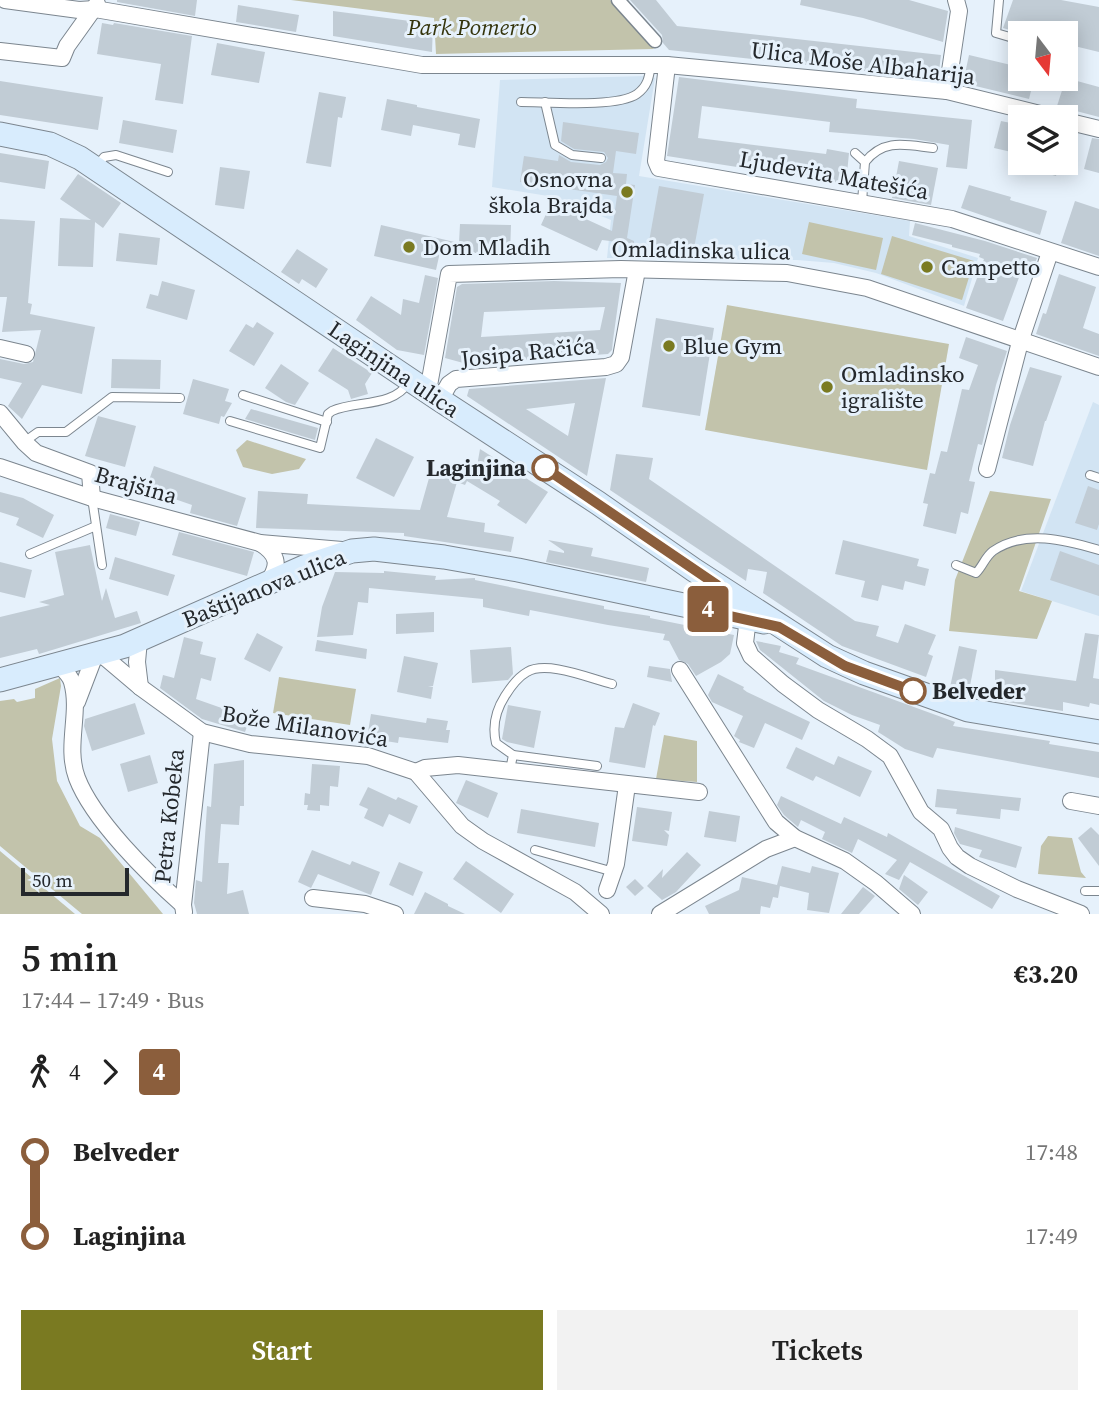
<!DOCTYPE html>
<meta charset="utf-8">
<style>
:root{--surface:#fff;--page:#f2f2f2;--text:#222;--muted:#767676;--accent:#7a7a21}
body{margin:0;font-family:"Source Serif 4",serif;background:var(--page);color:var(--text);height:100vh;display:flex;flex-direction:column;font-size:26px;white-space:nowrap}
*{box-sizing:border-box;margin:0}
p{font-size:23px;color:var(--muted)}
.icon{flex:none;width:38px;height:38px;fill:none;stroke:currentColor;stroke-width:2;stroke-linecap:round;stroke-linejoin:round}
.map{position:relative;height:914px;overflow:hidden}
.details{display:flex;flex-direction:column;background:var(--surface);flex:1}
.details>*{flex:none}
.badge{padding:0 14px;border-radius:5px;font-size:24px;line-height:46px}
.needle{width:46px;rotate:164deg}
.controls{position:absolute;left:1008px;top:21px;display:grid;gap:14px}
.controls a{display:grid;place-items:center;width:70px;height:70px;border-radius:0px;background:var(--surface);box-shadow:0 4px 18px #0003;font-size:35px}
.scale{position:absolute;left:21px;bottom:18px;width:108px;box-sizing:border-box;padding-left:7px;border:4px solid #24282c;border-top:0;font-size:19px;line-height:24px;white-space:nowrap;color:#24282c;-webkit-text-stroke:5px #e6f1fb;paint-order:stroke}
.map>.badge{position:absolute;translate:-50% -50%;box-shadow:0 0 0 4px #fff}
.legs{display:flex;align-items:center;gap:10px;height:77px;padding:0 21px;font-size:23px}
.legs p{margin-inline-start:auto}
.overview{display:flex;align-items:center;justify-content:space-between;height:119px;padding:0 21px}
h1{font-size:38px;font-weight:600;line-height:52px}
.button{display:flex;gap:14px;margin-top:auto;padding:14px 21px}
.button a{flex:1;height:80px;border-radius:0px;background:var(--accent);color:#fff;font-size:28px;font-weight:600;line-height:80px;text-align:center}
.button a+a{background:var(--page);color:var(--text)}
ul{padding:0 21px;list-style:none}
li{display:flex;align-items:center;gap:24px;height:84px;font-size:26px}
li i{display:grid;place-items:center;width:10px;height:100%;margin:0 9px;background:currentColor}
li i::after{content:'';width:18px;height:18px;margin:-9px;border:5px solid;border-radius:50%;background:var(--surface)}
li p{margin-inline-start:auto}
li:first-child i{background:linear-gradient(#0000 50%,currentColor 0)}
li:last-child i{background:linear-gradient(currentColor 50%,#0000 0)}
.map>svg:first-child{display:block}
.built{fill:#d2e4f3}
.green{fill:#c2c3ab}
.building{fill:#c1ccd5;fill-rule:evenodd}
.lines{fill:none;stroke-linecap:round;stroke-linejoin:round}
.service-casing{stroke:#7c868f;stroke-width:10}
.pedestrian-casing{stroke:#7c868f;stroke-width:15}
.minor-casing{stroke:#7c868f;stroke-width:18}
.secondary-casing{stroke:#7c868f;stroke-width:25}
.service{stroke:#fff;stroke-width:8}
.pedestrian{stroke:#fff;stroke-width:12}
.minor{stroke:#fff;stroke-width:16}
.secondary{stroke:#d8ecfd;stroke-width:23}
.line-1-casing{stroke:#fff;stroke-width:16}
.line-1{stroke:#8b5e3c;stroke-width:10}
.poi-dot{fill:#7a7a21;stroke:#e6f1fb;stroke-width:2.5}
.stop-1-dot{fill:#fff;stroke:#8b5e3c;stroke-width:3.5}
.labels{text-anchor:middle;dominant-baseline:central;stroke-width:6;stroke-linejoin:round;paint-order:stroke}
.park-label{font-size:23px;font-style:italic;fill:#34340b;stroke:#e6f1fb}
.street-label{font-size:23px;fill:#24282c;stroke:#e6f1fb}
.poi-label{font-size:23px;fill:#24282c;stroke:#e6f1fb;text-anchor:start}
.stop-label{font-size:23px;font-weight:bold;fill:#24282c;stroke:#e6f1fb;text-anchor:end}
</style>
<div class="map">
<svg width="1099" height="914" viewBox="0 0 1099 914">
<rect width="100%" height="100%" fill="#e6f1fb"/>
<!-- built -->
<g class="built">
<polygon points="646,76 655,78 639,176 910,221 909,236 978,258 964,306 876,273 834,263 797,260 607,258 611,220 554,197 492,187 500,80"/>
<polygon points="1093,402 1099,405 1099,616 1021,591"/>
</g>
<!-- green -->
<g class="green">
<polygon points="291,0 610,0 654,49 436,54 434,18"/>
<polygon points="809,222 883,238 876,270 802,254"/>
<polygon points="892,236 974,261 962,300 881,274"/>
<polygon points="727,305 949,344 927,470 705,430"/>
<polygon points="247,440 306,459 299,469 272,474 243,467 236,450"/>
<polygon points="990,491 1051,499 1019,591 1052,601 1037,639 949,631 955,580"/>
<polygon points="279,677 356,689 350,725 273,713"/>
<polygon points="60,678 61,686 52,739 57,781 80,826 100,838 163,914 82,914 0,846 0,701 14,699 17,702 35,698 35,689"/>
<polygon points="664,735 697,741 697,782 656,779"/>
<polygon points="1048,836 1072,838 1081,872 1086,878 1038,874 1041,846"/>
<polygon points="0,851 75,914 0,914"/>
</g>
<!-- building -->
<g class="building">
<polygon points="117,0 197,0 195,16 117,2"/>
<polygon points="630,0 656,0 677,26 941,55 938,79 669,50 663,43 662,35"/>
<polygon points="801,0 909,0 948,11 943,42 863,18 800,5"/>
<polygon points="1013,0 1061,0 1099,7 1099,52 1066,44 1066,33 1020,33 1003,28"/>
<polygon points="238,5 299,15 296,32 236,22"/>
<polygon points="333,11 433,24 432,52 333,36"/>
<polygon points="102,23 113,25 114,23 192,36 183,104 155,100 161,64 97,54"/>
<polygon points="217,43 265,52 259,83 211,75"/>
<polygon points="1016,46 1020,46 1020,79 1034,79 1029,99 963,83 969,55 1011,65"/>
<polygon points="679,77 857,99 856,108 972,120 967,169 946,167 949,145 914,139 829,132 830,122 702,106 698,138 826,154 827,149 849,153 846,184 667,156"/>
<polygon points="1066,78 1099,87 1099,117 1057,106"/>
<polygon points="0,81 103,97 98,130 0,115"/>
<polygon points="319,92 346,97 342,118 338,117 331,167 306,163"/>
<polygon points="387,99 417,105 417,107 480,119 475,148 458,145 460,134 413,125 411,136 381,130"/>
<polygon points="123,120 177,130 173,153 119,143"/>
<polygon points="1001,121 1020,125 1020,154 994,148"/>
<polygon points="563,122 639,133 636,154 616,151 613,173 627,174 626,184 635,185 627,238 634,241 634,244 602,240 597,251 541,225 551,203 612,231 617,196 520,182 524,156 558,161 559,155 571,162 600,165 606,162 608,158 604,152 574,149 561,141"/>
<polygon points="1092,138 1099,139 1099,173 1084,169"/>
<polygon points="0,153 49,161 45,189 0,182"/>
<polygon points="899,161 938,168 931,205 892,198"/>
<polygon points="1022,163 1060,163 1056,176 1022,167"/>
<polygon points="220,167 250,171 244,209 215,205"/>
<polygon points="78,174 121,203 103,228 95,222 93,267 58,266 60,218 91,220 60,199"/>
<polygon points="969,185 1011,197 1010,200 1047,211 1040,235 961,208"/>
<polygon points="659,186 704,194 693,254 648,247"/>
<polygon points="1075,201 1099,209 1099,256 1061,243"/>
<polygon points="0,219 35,221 28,303 32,304 30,314 95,327 82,394 42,385 22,419 8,406 22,383 0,378 0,359 24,364 33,362 41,330 2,332 7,297 0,297"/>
<polygon points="915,223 985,241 1037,258 1030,276 1021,272 1003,321 966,308 984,259 979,257 980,254 952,247 952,245 912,235"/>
<polygon points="460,224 511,225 510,254 440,252 436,270 374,256 381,225 459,243"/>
<polygon points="119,233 160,238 157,265 116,261"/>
<polygon points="297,249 328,269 316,288 302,279 299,284 281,272"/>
<polygon points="1059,274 1096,287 1083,328 1099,334 1099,356 1036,334 1043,313 1046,314"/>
<polygon points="425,275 438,278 424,355 397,350 356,320 371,296 401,315 403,299 419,303"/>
<polygon points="162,281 195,290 187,320 146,308 150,294 158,296"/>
<path d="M554 281 621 283 613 340 612 350 608 354 467 364 445 358 457 287 462 284ZM605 307 600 330 481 337 484 312Z"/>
<polygon points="656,318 714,328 700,416 642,407"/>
<polygon points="257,322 274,333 254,366 229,351 246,324 253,328"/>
<polygon points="966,337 1007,351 996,385 982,445 978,444 969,481 975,482 968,514 961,512 956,534 923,526 928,504 923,503 930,473 935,474 941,451 947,452 962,389 969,390 978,365 959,358"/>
<polygon points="333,348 372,373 365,384 368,394 351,399 348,390 318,371"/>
<polygon points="112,359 161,360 160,389 111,388"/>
<polygon points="281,364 309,383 295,405 286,402 265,388"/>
<polygon points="1030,367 1062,376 1046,421 1045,421 1033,466 1002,458 1010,425"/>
<path d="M606 378 587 476 467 396 469 389ZM575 403 568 436 526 409Z"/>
<polygon points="193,379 229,389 225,401 232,403 224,417 221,416 219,424 183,414"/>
<polygon points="251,409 318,428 315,440 245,419"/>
<polygon points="98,416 136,426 125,467 85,456"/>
<polygon points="376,438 414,457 394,497 356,478"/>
<polygon points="480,449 548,492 526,524 497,505 500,501 467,481 465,485 457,482 447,517 485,523 484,532 514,537 511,552 404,536 404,533 256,528 258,491 308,494 307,504 420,510 431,471 446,475 448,469 443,466 444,463 476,472"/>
<polygon points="616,454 653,458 649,479 855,621 879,626 876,636 898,643 905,624 936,635 928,654 933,656 926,677 842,646 763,593 767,572 748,569 746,581 610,490"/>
<polygon points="154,466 246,498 237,526 190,513 192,505 146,489"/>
<polygon points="1088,486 1099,490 1099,524 1097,530 1075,523"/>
<polygon points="0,492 23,498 54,515 43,538 16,525 19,518 0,512"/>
<polygon points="110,514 140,522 136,536 106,528"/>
<polygon points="179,532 254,552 247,576 172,555"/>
<polygon points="548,540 593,548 591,556 649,568 646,582 546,562 549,550 564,553 564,551"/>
<polygon points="843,540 919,559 917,566 929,569 925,586 905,581 903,590 882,585 878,601 861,597 865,581 835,574"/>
<polygon points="90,545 102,601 106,588 115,618 137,611 141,623 39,654 37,649 0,658 0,617 50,605 39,602 64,595 55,552"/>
<polygon points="1060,551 1099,565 1099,596 1050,580"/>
<polygon points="115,557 175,575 168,596 109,579"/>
<polygon points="0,562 32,570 25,598 0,592"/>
<polygon points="384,571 436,576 435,580 475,578 475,580 604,606 604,609 650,616 650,618 734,635 730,654 721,662 696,676 688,664 679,660 669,641 663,640 665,634 608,625 530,610 529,616 483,607 483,599 369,588 368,603 358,602 353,635 317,637 322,607 335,572 384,573"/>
<polygon points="434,612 434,632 396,634 396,614"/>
<polygon points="257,633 283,647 270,672 244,659"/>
<polygon points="1085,633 1099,635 1093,678 1099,679 1099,705 1090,703 1089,707 1063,702 1063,711 995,700 995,670 1076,681"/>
<polygon points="184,637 203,642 200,654 216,658 211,681 201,678 196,699 250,718 245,732 202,719 160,688 163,675 174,678"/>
<polygon points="317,640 367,649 366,659 315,651"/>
<polygon points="756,641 781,646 779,652 799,658 796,664 955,722 953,726 1050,741 1049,744 1099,752 1099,778 937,748 933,758 905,749 878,732 880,725 852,715 824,701 760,650"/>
<polygon points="959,646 977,650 969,691 950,687"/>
<polygon points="511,647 513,674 508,680 472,683 470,650"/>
<polygon points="404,656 438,663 433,686 428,686 433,687 431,699 397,692"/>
<polygon points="649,666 670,669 672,682 647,677"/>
<polygon points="718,674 744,687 743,689 747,692 810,722 802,740 765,723 754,748 739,742 740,740 734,736 743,716 712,702 708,695"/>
<polygon points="135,703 145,734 92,751 84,726 85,719"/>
<polygon points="633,703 660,713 655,726 653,725 645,768 609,762 615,727 624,728"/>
<polygon points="508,705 541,711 534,748 507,742 502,739"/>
<polygon points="371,714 426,723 427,718 448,721 446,730 450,730 448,743 399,737 398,743 367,738"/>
<polygon points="796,747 834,765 838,756 872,771 860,797 816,776 813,781 786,768"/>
<polygon points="150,755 158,783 128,792 120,764"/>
<polygon points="244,760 244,806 240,806 239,825 221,824 218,863 229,863 227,894 243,890 249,914 197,914 194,903 196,880 202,882 207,806 211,807 214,764"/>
<polygon points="312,764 340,766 338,787 330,786 329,806 320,805 320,811 307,810 308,805 304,805 305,793 310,794"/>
<polygon points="466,780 498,793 488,818 456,803"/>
<polygon points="368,787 396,800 398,797 418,806 410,824 389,814 383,827 364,818 368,809 359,805"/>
<polygon points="937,789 1021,798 1019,811 1001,809 1000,819 956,814 957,809 935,807"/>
<polygon points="781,796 841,824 844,817 887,837 888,833 1000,896 992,909 910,862 899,880 885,874 897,860 858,839 852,853 822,839 825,832 801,820 798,827 784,815 777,805"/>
<polygon points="637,807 672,812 669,831 664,830 669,835 667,846 632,841"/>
<polygon points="521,809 599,823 595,847 517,833"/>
<polygon points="709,811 740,816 736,842 704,837"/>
<polygon points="955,827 1022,847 1016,868 979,857 982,850 960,844 954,833"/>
<polygon points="1091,827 1099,835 1099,866 1078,838"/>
<polygon points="312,850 350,865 352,861 380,872 371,895 318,874 311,888 298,882"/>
<polygon points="687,852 701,865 676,892 662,900 647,886 663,869 662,878"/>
<polygon points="466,861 514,894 501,913 453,879"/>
<polygon points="399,862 423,872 413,896 389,885"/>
<polygon points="782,866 810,873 812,866 839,873 829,913 807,910 809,893 780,886 778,898 773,897 770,908 761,906 760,914 709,914 705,906 739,890 742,877 777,885"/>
<polygon points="904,875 928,892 918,905 899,889"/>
<polygon points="635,879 644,888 635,896 626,887"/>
<polygon points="863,887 875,896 859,914 841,914"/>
<polygon points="425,892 448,904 448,906 465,914 414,914"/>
</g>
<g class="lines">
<defs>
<g id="service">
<polyline points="999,0 996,33 1020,40"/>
<path d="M521 102C547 102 617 108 637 94 648 86 649 77 651 65"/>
<polyline points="545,102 555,145 572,155 601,158"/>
<polyline points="855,153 865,162 862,202"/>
<path d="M865 162C884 138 906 145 933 148"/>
<polyline points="97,166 104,157 116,155 168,172"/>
<polyline points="243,395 327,422"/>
<path d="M230 421 320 448 328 414 332 411C356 400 393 408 409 382"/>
<polyline points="24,442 38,432 66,432 112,397 180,398"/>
<polyline points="1090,475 1099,478"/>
<polyline points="92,498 102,565"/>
<polyline points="30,554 96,526"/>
<path d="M956 565 976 573C983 566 985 557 993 551 1025 529 1065 540 1099 550"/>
<polyline points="513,755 597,766"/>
<path d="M510 770 513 755 496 743C492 726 496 710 505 696 510 688 518 677 527 672 547 660 591 679 612 684"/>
<polyline points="535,850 614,872"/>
<polyline points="1085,891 1099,891"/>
</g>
<polyline id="pedestrian" points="618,0 655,41"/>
<g id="minor">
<polyline points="5,0 79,10 95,9 422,65 667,65 947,91 1052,117"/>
<polyline points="0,51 62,58 67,46 97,4"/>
<polyline points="667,65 656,161 659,168 952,219 1099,267"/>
<polyline points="947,91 959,11 956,0"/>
<polyline points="1066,121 1099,129"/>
<polyline points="0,348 26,354"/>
<polyline points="428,391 449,274 621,269 787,273 867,288 1099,367"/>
<polyline points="440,400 449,384 456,379 606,367 616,364 621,357 637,270"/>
<polyline points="0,413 24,442 36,453 90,473 92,498"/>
<polyline points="0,467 92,498 260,543 342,550"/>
<polyline points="987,469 1020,342 1050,252"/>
<path d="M260 543C279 555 280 566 267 583"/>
<polyline points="749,610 745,643 751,656 783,684 818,710 867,739 890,756 921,812 941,829 950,848 957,857 970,866 1017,889 1081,914"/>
<polyline points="139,640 137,662 140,687"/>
<polyline points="101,654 140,687 202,732 250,744 368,756 416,772 462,826 483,841 575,892 601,914"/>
<path d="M59 665C64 670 70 675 72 682 81 713 65 746 77 778 93 820 149 875 183 905"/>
<polyline points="680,670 776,822 795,838 845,861 876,883 912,914"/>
<polyline points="77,702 95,655"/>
<polyline points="416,772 425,768 458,765 699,792"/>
<polyline points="1071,801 1099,806"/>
<polyline points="607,890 616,864 627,785"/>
<polyline points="313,898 365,904 395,914"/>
<polyline points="184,912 183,905 202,732"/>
<polyline points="660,914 766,849 795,838"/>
</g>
<g id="secondary">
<polyline points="0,134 50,144 80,158 440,400 598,503 694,570 827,656 864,673 968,710 1099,732"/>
<polyline points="0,680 125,646 304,567 352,551 374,549 444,557 518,570 764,622"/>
</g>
</defs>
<!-- service casing -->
<use href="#service" class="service-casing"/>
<!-- pedestrian casing -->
<use href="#pedestrian" class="pedestrian-casing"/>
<!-- minor casing -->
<use href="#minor" class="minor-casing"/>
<!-- secondary casing -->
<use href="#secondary" class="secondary-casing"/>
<!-- service -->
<use href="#service" class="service"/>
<!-- pedestrian -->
<use href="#pedestrian" class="pedestrian"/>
<!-- minor -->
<use href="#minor" class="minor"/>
<!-- secondary -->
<use href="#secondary" class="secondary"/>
</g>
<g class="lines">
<defs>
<path id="line-1" d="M545 468 717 585C727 602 714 608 698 609L779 627 845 666 913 691"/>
</defs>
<!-- line-1 casing -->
<use href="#line-1" class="line-1-casing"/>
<!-- line-1 -->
<use href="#line-1" class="line-1"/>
</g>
<!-- markers -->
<g class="poi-dot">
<circle cx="627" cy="192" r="7"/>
<circle cx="409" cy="247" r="7"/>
<circle cx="927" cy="267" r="7"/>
<circle cx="669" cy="346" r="7"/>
<circle cx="827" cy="387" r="7"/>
</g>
<g class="stop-1-dot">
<circle cx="545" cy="468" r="12"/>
<circle cx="913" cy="691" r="12"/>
</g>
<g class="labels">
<!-- park labels -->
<g class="park-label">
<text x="472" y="27">Park Pomerio</text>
</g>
<!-- street labels -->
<g class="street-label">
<text transform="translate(863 63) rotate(7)">Ulica Moše Albaharija</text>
<text transform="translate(834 175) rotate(10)">Ljudevita Matešića</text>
<text transform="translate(701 250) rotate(1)">Omladinska ulica</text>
<text transform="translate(528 352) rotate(-6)">Josipa Račića</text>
<text transform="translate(394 369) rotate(34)">Laginjina ulica</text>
<text transform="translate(136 485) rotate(16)">Brajšina</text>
<text transform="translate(264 588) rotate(-22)">Baštijanova ulica</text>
<text transform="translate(305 726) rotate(9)">Bože Milanovića</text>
<text transform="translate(169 816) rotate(-84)">Petra Kobeka</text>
</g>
<!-- poi labels -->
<g class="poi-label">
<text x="613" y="179" text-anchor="end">Osnovna<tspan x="613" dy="26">škola Brajda</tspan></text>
<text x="423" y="247">Dom Mladih</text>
<text x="941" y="267">Campetto</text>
<text x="683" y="346">Blue Gym</text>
<text x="841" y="374">Omladinsko<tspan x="841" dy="26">igralište</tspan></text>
</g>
<!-- stop labels -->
<g class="stop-label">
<text x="526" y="468">Laginjina</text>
<text x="932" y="691" text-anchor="start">Belveder</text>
</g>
</g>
</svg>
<div class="controls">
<a><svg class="needle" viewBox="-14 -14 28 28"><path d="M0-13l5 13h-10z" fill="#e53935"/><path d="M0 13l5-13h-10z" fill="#767676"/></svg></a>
<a><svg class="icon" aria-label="layers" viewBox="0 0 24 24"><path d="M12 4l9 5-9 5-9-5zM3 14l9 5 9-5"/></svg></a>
</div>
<div class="scale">50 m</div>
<b class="badge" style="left:708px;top:609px;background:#8b5e3c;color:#fff">4</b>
</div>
<section class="details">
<div class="overview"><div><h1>5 min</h1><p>17:44 – 17:49 · Bus</p></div><b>€3.20</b></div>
<div class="legs"><svg class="icon" aria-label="walk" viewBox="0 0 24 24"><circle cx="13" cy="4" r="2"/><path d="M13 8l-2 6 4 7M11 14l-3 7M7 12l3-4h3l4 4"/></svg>4<svg class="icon" aria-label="forward" viewBox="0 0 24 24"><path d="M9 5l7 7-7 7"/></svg><b class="badge" style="background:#8b5e3c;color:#fff">4</b></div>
<ul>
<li><i style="color:#8b5e3c"></i><b>Belveder</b><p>17:48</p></li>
<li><i style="color:#8b5e3c"></i><b>Laginjina</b><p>17:49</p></li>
</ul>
<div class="button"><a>Start</a><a>Tickets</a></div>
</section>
